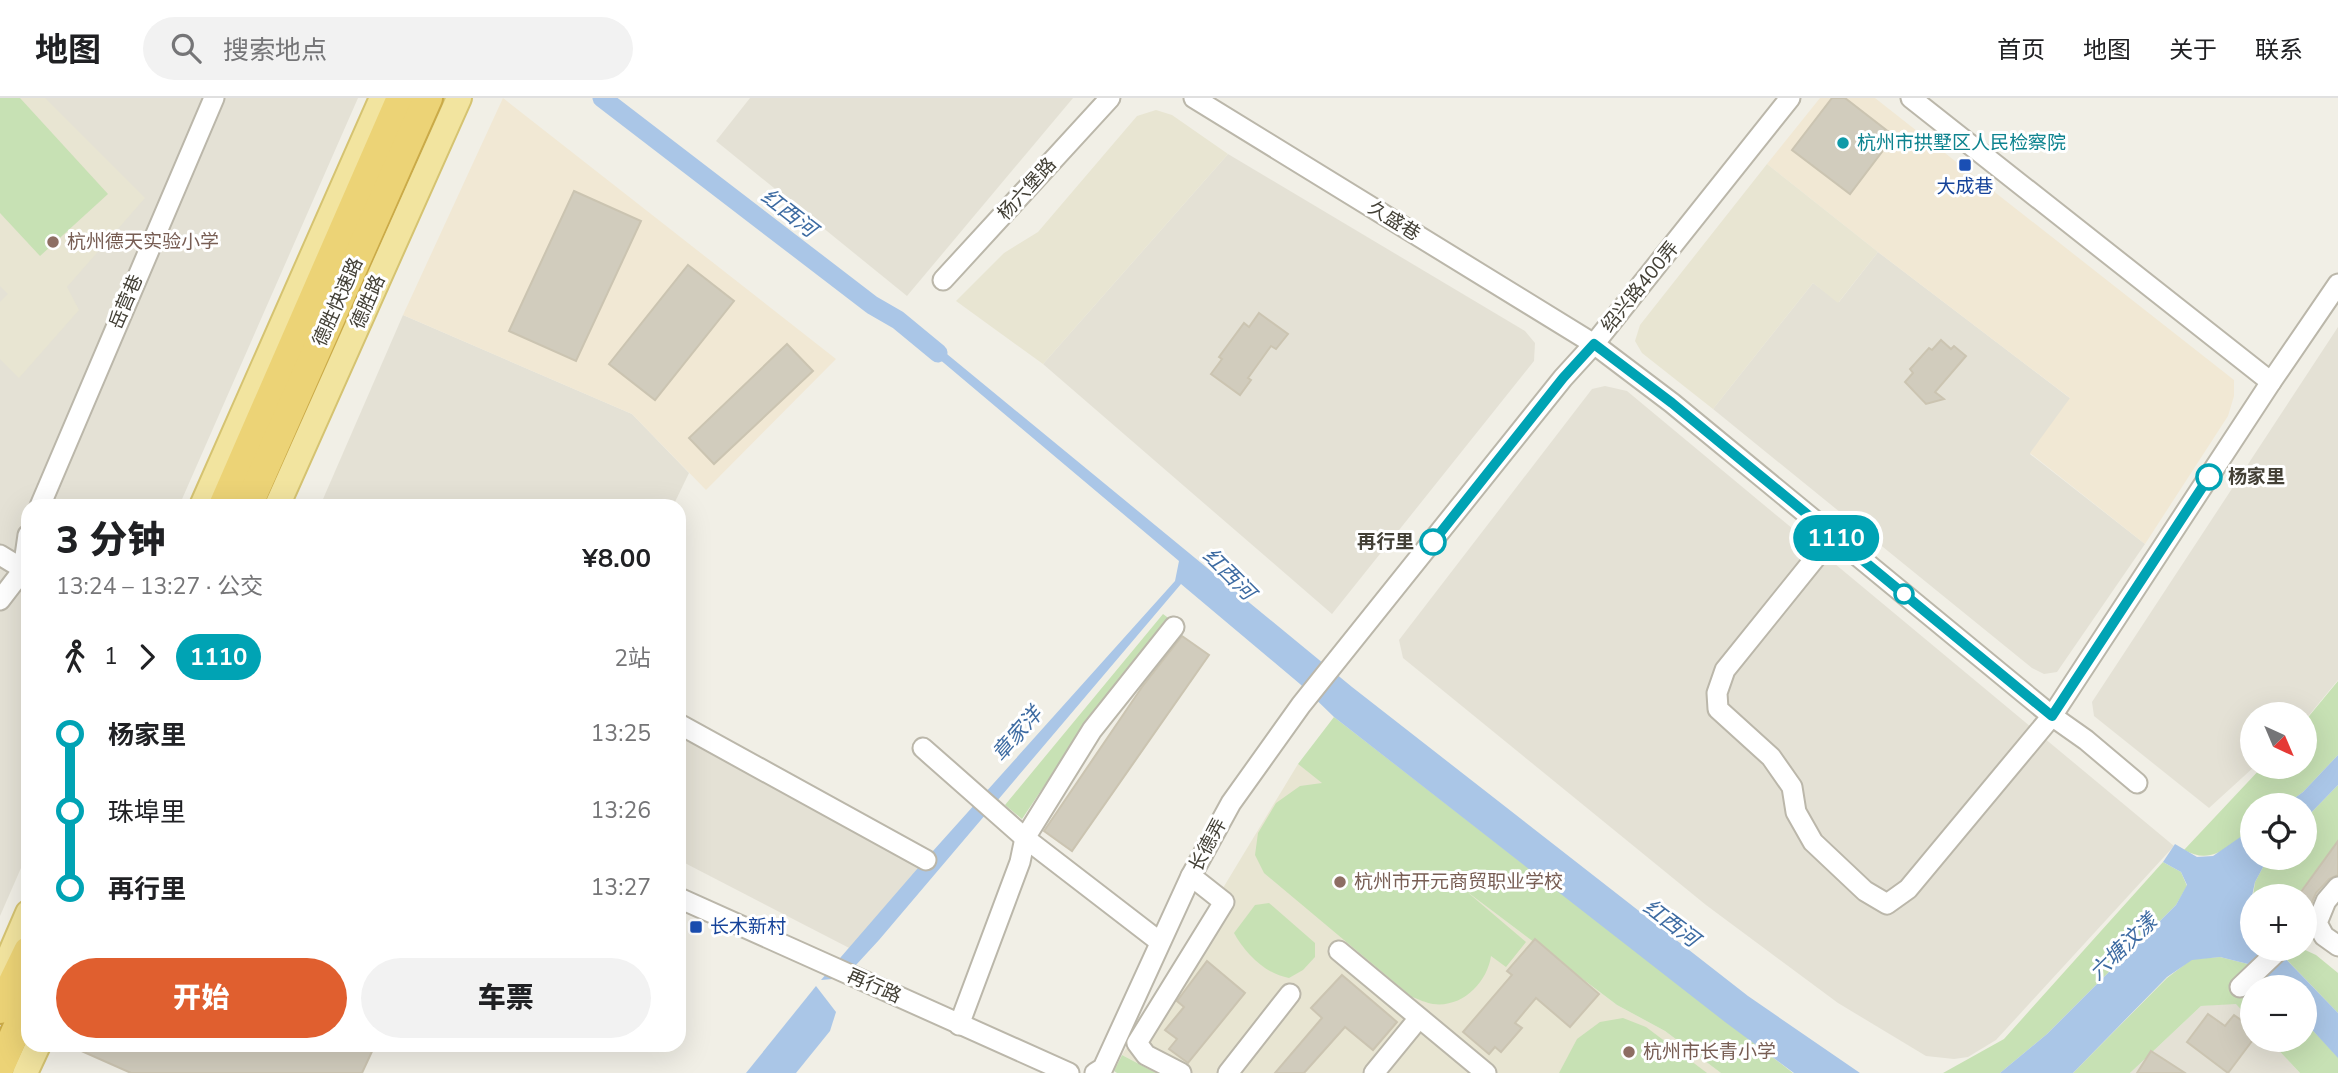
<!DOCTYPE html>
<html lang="zh">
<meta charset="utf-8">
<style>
:root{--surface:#fff;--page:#f2f2f2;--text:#202124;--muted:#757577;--line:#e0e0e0;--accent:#e05f2f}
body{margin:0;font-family:"Nunito Sans","Noto Sans SC",sans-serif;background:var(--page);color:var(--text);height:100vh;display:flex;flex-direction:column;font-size:26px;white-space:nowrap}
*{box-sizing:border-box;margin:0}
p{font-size:23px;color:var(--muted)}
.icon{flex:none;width:38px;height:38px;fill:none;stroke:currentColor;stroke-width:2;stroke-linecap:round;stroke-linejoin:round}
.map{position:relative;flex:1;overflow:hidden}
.drawer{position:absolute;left:21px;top:401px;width:665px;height:553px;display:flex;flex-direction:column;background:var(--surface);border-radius:21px;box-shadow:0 7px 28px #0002}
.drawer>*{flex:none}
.badge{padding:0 14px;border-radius:23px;font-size:24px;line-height:46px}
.needle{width:46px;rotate:136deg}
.fabs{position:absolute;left:2240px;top:604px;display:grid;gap:14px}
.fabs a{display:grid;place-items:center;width:77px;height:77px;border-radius:50%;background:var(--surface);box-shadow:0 7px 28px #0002;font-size:35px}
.map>.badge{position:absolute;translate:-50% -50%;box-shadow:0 0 0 4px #fff}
.legs{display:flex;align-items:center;gap:10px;height:77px;padding:0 35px;font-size:23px}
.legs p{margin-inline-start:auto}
.summary{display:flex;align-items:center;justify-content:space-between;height:119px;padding:0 35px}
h1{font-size:38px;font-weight:800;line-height:52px}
.primary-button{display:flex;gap:14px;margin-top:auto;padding:14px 35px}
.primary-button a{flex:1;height:80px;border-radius:42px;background:var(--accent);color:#fff;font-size:28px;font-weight:800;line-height:80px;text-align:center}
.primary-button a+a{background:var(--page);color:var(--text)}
ul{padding:0 35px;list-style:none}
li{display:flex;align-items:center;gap:24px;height:77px;font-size:26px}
li i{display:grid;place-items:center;width:10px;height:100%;margin:0 9px;background:currentColor}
li i::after{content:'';width:18px;height:18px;margin:-9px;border:5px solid;border-radius:50%;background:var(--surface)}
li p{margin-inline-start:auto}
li:first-child i{background:linear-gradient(#0000 50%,currentColor 0)}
li:last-child i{background:linear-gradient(currentColor 50%,#0000 0)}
header{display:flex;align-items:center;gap:42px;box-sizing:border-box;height:98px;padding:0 35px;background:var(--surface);border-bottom:2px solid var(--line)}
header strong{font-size:33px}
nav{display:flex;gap:38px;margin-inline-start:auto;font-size:24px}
.search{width:490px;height:63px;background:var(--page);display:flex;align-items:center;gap:18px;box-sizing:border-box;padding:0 24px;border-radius:38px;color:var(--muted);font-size:26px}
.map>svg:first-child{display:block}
.residential{fill:#e4e1d5}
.commercial{fill:#f1e8d4}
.education{fill:#e8e5d2}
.green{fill:#c7e1b4}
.water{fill:#aac6e7}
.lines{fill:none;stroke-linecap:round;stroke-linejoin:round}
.canal{stroke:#aac6e7;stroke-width:19}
.building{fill:#d1ccbd;stroke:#cbc4b1;stroke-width:2}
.minor-casing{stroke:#bbb7aa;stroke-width:23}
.major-casing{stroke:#d5c371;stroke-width:28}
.highway-casing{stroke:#caaa48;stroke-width:32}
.minor{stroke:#fff;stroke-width:19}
.major{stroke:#f2e49f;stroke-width:24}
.highway{stroke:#ecd376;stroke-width:28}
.line-1-casing{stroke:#fff;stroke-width:16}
.line-1{stroke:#00a3b4;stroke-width:10}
.culture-dot{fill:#0f9aa8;stroke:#fff;stroke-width:2.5}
.transit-dot{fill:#1a4fb4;stroke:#fff;stroke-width:2.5}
.education-dot{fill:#8d6e63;stroke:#fff;stroke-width:2.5}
.stop-1-dot{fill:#fff;stroke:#00a3b4;stroke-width:3.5}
.labels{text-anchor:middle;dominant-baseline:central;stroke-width:6;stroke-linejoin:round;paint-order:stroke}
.culture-label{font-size:19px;fill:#0d838f;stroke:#fff;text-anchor:start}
.transit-label{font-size:19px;fill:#164399;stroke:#fff}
.street-label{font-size:19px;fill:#434036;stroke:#fff}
.education-label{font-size:19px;fill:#785e54;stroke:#fff;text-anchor:start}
.stop-label{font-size:19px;font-weight:bold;fill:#434036;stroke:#fff;text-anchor:start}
.water-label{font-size:21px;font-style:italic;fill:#3d6ba2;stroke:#fff}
</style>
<header>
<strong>地图</strong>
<div class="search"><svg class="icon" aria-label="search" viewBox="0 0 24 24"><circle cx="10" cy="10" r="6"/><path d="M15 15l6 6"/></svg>搜索地点</div>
<nav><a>首页</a><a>地图</a><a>关于</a><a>联系</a></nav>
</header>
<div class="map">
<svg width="2338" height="975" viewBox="0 0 2338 975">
<rect width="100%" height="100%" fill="#f1efe6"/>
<!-- residential -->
<g class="residential">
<polygon points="0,0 358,0 179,408 28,408 28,754 0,818"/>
<polygon points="750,0 1073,0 907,198 716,43"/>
<polygon points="1228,56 1525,233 1535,245 1534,263 1332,516 1043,266"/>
<polygon points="1878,154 2071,301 2030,356 2145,446 2057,574 2044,576 2032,570 1713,311 1813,185 1839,204"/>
<polygon points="403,217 632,316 689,375 673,408 320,408"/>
<polygon points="2338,229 2338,582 2305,622 2305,616 2252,616 2252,668 2254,669 2209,710 2094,618 2092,604"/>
<polygon points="1605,288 1627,293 2174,748 1996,942 1968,959 1954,961 1926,958 1838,905 1706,807 1403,560 1399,542 1592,291"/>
<polygon points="679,615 933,757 857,854 679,762"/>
<polygon points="2236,905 2252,923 2252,942 2269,942 2300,975 2130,975 2201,908"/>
</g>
<!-- commercial -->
<g class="commercial">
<polygon points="503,0 836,261 706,392 632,316 403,217"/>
<polygon points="1820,0 1875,0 2234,282 2234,298 2228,318 2145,446 2030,355 2070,300 1878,154 1767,66"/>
</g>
<!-- education -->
<g class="education">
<polygon points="0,0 45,0 145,100 67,189 79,212 19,280 0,261 0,204 8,196 0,188"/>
<polygon points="1156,12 1172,17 1228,56 1043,266 956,203 1004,155 1038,134 1137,18"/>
<polygon points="1767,66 1878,154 1838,205 1813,185 1713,311 1642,255 1635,243 1640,227"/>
<polygon points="1298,666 1617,907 1665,933 1721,975 1156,975 1122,957"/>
</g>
<!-- green -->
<g class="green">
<polygon points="0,0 20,0 108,96 40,158 0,115"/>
<polygon points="1163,516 1171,522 1095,612 1022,721 1005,707"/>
<path d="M2338 583V657L2303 694 2285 707H2252V731C2229 747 2213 768 2184 752L2262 669 2305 668V623Z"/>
<path d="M1334 619 1793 975H1721L1665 933 1617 907 1466 793 1526 844 1506 869 1491 858C1487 885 1462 910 1433 906 1426 905 1418 901 1412 899L1264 775 1255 757 1258 735 1276 705 1300 688 1322 685 1298 666Z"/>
<polygon points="2338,687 2338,743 2297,798 2253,798 2255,784 2268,760 2305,760 2305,721"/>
<polygon points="2163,764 2181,774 2187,788 2176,807 2047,936 2000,975 1943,975 2004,941"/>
<path d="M1269 805 1315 845V859L1303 872 1289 880C1265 876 1245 855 1234 835L1255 807Z"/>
<polygon points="2303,851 2316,857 2338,875 2338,915 2285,860"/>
<polygon points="2220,859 2248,866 2272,889 2252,889 2252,923 2236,906 2201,908 2130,975 2073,975 2167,880 2192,861"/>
<polygon points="1623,920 1646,929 1707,975 1559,975 1577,941 1600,924"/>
<polygon points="2305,924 2338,959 2338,975 2300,975 2269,942 2305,942"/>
<polygon points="1122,957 1156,975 1117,975 1114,973"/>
</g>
<!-- water -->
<g class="water">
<polygon points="919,233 1352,589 1748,898 1860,975 1794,975 1725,924 1334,619 1300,586 1181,486 879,842 844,880 821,882 924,763 1175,483 1179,463 919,244"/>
<polygon points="2338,657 2338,687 2305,721 2305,707 2285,707 2303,694"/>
<polygon points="2252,731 2252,760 2268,760 2255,784 2252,798 2252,850 2276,851 2338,915 2338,960 2305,924 2305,889 2272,889 2248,866 2220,859 2192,862 2167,879 2073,975 2000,975 2047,936 2176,807 2187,787 2181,774 2163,764 2175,746 2197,759 2213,758"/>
<polygon points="816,888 836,914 830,933 796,975 746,975"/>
</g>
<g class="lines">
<!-- canal -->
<polyline class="canal" points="602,0 872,207 898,222 938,255"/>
</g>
<!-- building -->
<g class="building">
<polygon points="1832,0 1845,0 1894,38 1850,96 1792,52"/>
<polygon points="574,93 641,123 576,263 509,233"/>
<polygon points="688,167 734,203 655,302 609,266"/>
<polygon points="1259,215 1288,236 1276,251 1271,248 1248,280 1251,282 1240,297 1211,276 1222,261 1219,259 1244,225 1249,229"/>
<polygon points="1941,242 1951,251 1954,248 1966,258 1935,294 1944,301 1926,306 1905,284 1913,275 1910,271 1929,250 1932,252"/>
<polygon points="787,246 813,273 714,366 689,340"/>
<polygon points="1182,538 1209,557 1072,753 1044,733 1142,589"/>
<polygon points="2338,743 2338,777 2329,781 2316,795 2310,809 2305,805 2305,798 2298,798"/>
<polygon points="1535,841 1599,896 1570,929 1536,900 1515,925 1522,930 1501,954 1495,949 1489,956 1463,934 1512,877 1507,873"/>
<polygon points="1207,863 1245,895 1188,965 1169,951 1177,941 1165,932 1184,909 1177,903"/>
<polygon points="1342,877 1397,924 1373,952 1345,929 1304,975 1275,975 1322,920 1311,910"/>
<polygon points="2208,916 2225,928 2234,917 2252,930 2252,943 2228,975 2187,944"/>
<polygon points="68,947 375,947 362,975 131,975"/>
<polygon points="2151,953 2185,975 2137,975"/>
</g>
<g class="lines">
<defs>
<g id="minor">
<polyline points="1194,0 1594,246 1672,305 2052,618 2086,642 2137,685"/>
<polyline points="1911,0 2271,284"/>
<polyline points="943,182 1110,0"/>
<polyline points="40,408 214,0"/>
<polyline points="1833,438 1725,572 1717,595 1718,611 1771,659 1792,689 1796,714 1813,744 1865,793 1887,806 1908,791 2052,618 2271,284 2338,186"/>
<polyline points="0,457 28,474"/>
<polyline points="0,502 23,472 28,437"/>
<polyline points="679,626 926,762"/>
<polyline points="923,650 1025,740 1160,844"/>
<polyline points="2338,789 2326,803 2317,825 2324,838 2338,848"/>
<polyline points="679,800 1069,975"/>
<polyline points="1339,853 1486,975"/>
<polyline points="2240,889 2281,850"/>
<polyline points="959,927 1020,764 1025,740 1092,632 1174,529"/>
<polyline points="1095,975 1103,970 1191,778 1231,705 1301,607 1563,280 1594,246 1790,0"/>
<polyline points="1181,975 1146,957 1137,945 1224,804 1191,778"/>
<polyline points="1228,975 1290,896"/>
<polyline points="1374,975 1419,920"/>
</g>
<g id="major">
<polyline points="202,408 382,0"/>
<polyline points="277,408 459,0"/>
<polyline points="0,880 28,815"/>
<polyline points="25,975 38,947"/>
</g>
<g id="highway">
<polyline points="223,408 401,0"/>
<polyline points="248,408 428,0"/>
<polyline points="0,911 28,853"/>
<polyline points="0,969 28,905"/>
</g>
</defs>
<!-- minor casing -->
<use href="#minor" class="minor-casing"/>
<!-- major casing -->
<use href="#major" class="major-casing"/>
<!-- highway casing -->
<use href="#highway" class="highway-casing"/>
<!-- minor -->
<use href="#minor" class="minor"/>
<!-- major -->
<use href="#major" class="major"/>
<!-- highway -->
<use href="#highway" class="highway"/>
</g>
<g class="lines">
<defs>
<polyline id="line-1" points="1433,444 1563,280 1594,246 1672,305 2052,618 2209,379"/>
</defs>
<!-- line-1 casing -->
<use href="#line-1" class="line-1-casing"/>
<!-- line-1 -->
<use href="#line-1" class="line-1"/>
</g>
<!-- markers -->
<circle class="culture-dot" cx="1843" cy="45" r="7"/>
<g class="transit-dot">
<rect x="1958" y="60" width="14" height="14" rx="3.5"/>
<rect x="689" y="822" width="14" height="14" rx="3.5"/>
</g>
<g class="education-dot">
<circle cx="53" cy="144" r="7"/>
<circle cx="1340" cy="784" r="7"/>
<circle cx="1629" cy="954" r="7"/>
</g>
<g class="stop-1-dot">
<circle cx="2209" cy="379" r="12"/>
<circle cx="1433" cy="444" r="12"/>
<circle cx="1904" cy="496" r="9"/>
</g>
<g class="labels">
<!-- culture labels -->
<g class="culture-label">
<text x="1857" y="45">杭州市拱墅区人民检察院</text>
</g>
<!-- transit labels -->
<g class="transit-label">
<text x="1965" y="89">大成巷</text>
<text x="710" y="829" text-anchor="start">长木新村</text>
</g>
<!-- street labels -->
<g class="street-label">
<text transform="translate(1027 91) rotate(-48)">杨六堡路</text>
<text transform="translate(1394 123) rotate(32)">久盛巷</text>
<text transform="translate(1640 189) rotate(-51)">绍兴路400弄</text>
<text transform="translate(126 204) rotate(-67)">岳营巷</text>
<text transform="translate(338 204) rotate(-66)">德胜快速路</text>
<text transform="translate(368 204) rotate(-66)">德胜路</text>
<text transform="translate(1208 747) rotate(-62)">长德弄</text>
<text transform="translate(874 888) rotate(24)">再行路</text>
</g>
<!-- education labels -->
<g class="education-label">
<text x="67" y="144">杭州德天实验小学</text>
<text x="1354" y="784">杭州市开元商贸职业学校</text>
<text x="1643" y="954">杭州市长青小学</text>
</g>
<!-- stop labels -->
<g class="stop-label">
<text x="2228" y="379">杨家里</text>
<text x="1414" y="444" text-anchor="end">再行里</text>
</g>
<!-- water labels -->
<g class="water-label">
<text transform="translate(789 115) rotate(38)">红西河</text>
<text transform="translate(1229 476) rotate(45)">红西河</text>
<text transform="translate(1017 636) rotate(-49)">章家洋</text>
<text transform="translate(1671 825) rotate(37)">红西河</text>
<text transform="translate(2123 849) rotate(-44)">六塘汶漾</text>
</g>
</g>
</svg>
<div class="fabs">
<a><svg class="needle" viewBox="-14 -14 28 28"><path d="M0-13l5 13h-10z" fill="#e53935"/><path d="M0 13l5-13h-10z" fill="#757577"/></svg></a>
<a><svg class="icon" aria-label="locate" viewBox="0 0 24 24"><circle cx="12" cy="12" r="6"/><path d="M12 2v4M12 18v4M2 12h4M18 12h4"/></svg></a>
<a>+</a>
<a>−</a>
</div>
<b class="badge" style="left:1836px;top:440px;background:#00a3b4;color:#fff">1110</b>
<section class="drawer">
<div class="summary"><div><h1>3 分钟</h1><p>13:24 – 13:27 · 公交</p></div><b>¥8.00</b></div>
<div class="legs"><svg class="icon" aria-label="walk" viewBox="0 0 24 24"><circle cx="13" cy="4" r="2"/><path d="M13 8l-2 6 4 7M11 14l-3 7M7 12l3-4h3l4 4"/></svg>1<svg class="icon" aria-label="forward" viewBox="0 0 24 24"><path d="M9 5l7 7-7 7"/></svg><b class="badge" style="background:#00a3b4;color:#fff">1110</b><p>2站</p></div>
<ul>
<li><i style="color:#00a3b4"></i><b>杨家里</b><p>13:25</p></li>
<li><i style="color:#00a3b4"></i><span>珠埠里</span><p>13:26</p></li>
<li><i style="color:#00a3b4"></i><b>再行里</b><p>13:27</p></li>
</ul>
<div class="primary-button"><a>开始</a><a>车票</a></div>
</section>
</div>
